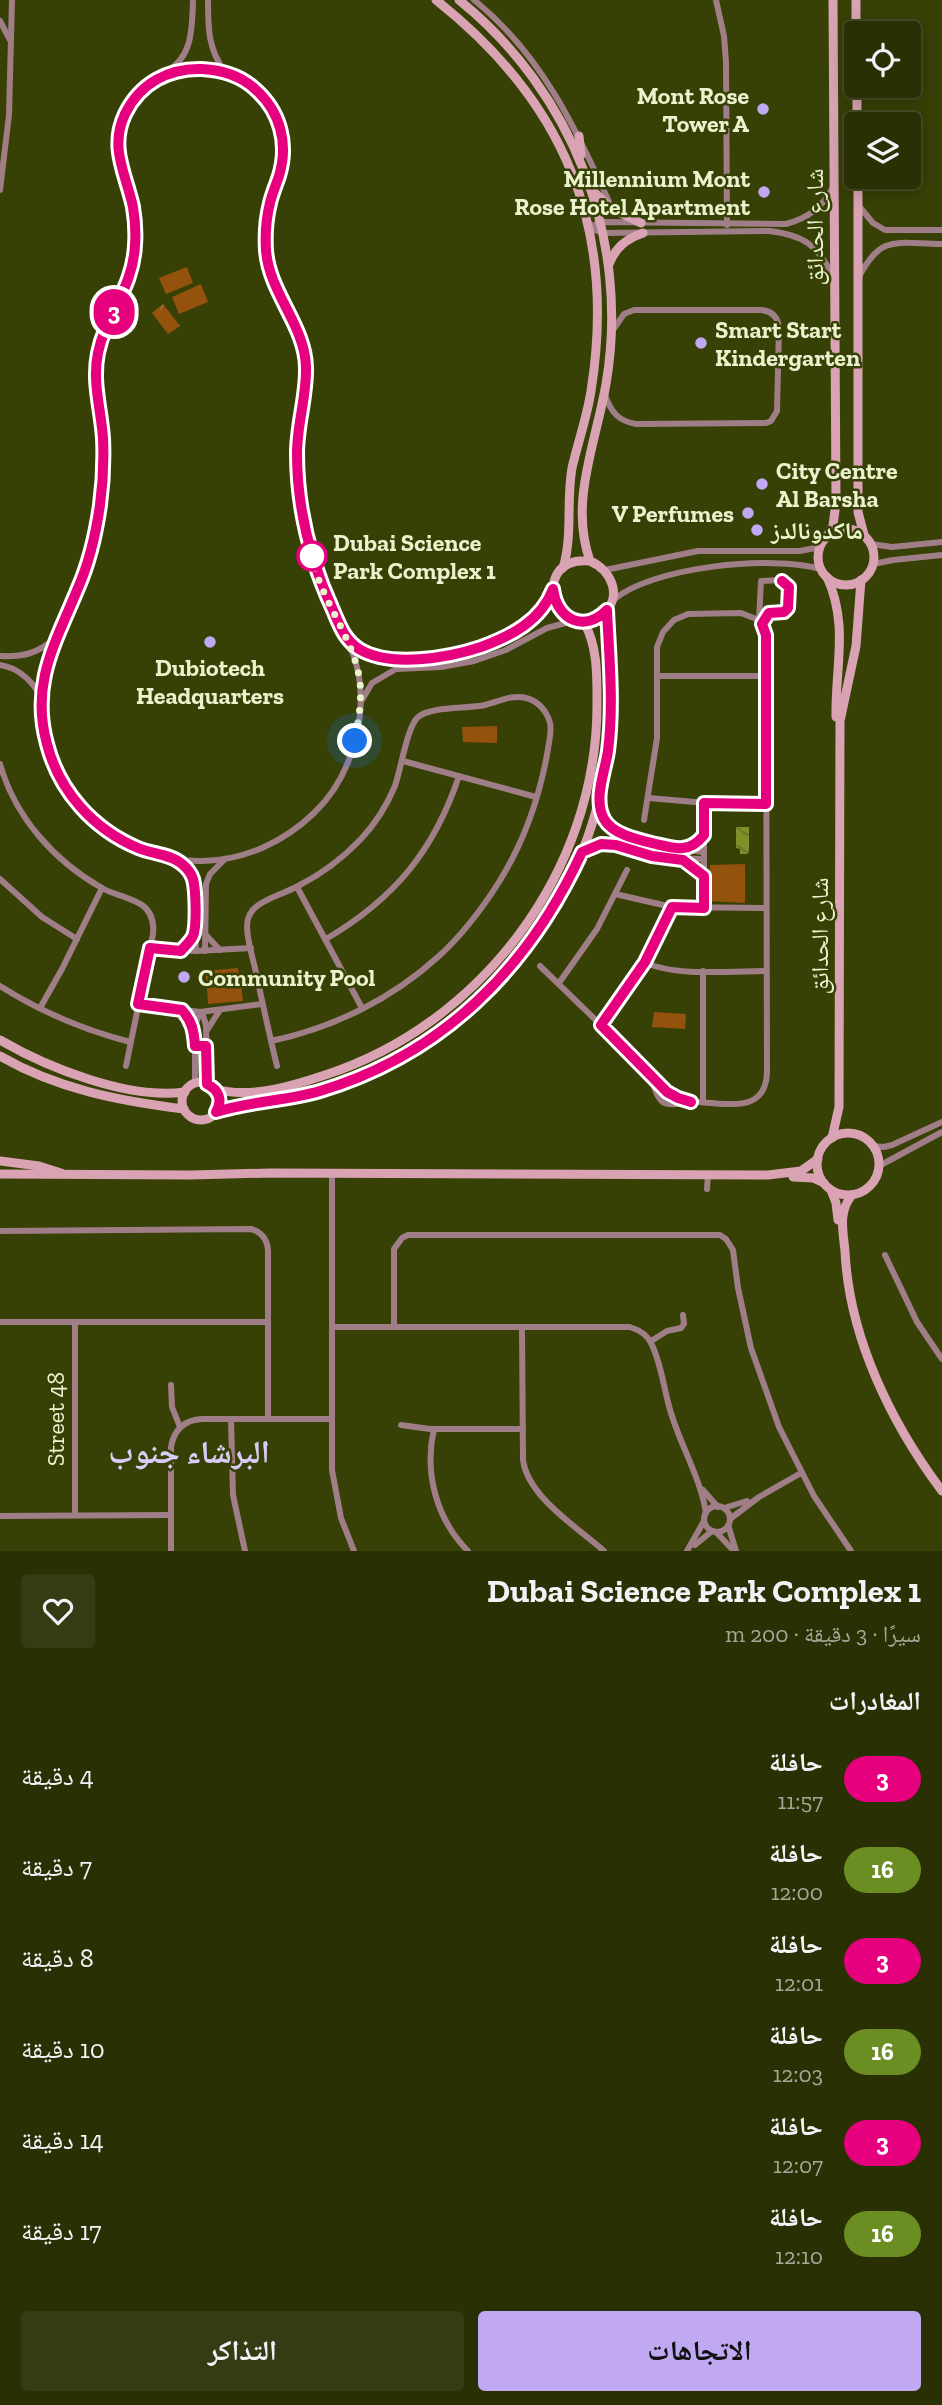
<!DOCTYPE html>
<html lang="ar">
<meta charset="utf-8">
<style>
:root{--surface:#293004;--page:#353c13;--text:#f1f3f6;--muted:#a5a99a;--line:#454b26;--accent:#c1a8f3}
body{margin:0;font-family:"Zilla Slab","Noto Naskh Arabic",serif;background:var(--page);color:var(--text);direction:rtl;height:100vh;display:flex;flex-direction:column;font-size:26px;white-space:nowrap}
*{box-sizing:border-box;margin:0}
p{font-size:23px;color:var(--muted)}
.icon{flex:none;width:38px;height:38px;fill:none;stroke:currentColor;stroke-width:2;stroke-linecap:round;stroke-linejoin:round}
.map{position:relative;height:1551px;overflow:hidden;direction:ltr}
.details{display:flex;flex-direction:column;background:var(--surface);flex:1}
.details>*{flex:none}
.badge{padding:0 14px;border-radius:23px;font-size:24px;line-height:46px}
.tools{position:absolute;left:844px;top:21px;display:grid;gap:14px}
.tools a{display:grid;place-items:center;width:77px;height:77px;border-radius:7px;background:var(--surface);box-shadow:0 4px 18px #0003,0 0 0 2px var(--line);font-size:35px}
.you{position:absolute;width:35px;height:35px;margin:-18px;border:5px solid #fff;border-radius:50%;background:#1a73e8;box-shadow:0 0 0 10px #1a73e833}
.map>.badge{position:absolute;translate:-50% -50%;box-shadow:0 0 0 4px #fff}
h2{padding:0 21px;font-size:26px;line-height:63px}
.round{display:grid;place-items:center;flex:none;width:74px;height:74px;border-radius:7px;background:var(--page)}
.overview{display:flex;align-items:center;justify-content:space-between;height:119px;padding:0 21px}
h1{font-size:33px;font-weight:800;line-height:52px}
.action{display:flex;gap:14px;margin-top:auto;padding:14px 21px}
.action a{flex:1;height:80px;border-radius:7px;background:var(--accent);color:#111;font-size:28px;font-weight:800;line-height:80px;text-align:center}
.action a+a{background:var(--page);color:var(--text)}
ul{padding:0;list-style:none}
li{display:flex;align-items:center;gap:21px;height:91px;padding:0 21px}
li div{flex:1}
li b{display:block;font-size:26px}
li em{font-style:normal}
li .badge{min-width:77px;font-weight:700;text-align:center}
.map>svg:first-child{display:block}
.park{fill:url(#park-crowns)}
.pitch{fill:#94520d}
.water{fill:url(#water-waves)}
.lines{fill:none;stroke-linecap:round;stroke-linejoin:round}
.street{stroke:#a07e88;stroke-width:6}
.secondary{stroke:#d9a3b4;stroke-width:9}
.line-casing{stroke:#fff;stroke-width:16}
.line{stroke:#e6007e;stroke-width:10}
.walk{stroke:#eaf3ce;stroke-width:7;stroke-dasharray:0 12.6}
.poi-dot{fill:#c1a8f3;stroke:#374005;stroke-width:2.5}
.stop-dot{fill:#fff;stroke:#e6007e;stroke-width:3.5}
.labels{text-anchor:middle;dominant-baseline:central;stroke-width:5;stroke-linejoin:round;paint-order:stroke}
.poi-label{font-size:24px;font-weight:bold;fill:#eaf3ce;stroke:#374005;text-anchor:start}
.street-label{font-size:24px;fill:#eaf3ce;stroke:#374005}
.stop-label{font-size:24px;font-weight:bold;fill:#eaf3ce;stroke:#374005;text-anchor:start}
.district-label{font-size:32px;font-weight:bold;fill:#d9ccf7;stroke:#374005}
</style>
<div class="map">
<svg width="942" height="1551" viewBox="0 0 942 1551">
<defs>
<pattern id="park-crowns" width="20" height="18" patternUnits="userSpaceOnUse" patternTransform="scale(1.75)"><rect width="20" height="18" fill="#94520d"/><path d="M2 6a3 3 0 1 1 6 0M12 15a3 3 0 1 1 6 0" fill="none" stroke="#a36b2f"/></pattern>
<pattern id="water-waves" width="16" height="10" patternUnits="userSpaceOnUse" patternTransform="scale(1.75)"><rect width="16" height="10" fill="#7e9027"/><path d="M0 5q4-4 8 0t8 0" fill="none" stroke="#6a772f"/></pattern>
</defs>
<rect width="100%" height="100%" fill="#374005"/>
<!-- park -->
<polygon class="park" points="163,304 180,326 168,334 152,313"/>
<!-- pitch -->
<g class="pitch">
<polygon points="187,267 193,283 166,294 159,278"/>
<polygon points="201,284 208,302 179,314 172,297"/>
<polygon points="497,726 497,743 463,742 462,727"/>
<polygon points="745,864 745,903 709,901 710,865"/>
<polygon points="238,968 240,983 207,987 205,971"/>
<polygon points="241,984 243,1001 208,1004 207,988"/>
<polygon points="654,1012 686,1014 685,1029 652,1027"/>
</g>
<!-- water -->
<polygon class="water" points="736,827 749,827 749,852 747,854 740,854 740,849 736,848"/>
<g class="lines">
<!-- street -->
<g class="street">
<path d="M208 0C208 28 208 49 225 72"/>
<path d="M474 0C541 54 576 128 610 204"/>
<polyline points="716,0 724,36 726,62 727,225"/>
<polyline points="0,21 10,40"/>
<path d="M203 69C255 76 291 111 281 167 279 179 273 191 270 203 265 221 264 242 267 260 273 293 295 318 303 349 312 381 297 420 297 453 297 494 303 537 317 575 328 602 342 627 353 654 372 706 354 775 314 813 284 842 245 860 203 861 164 862 126 847 97 823 79 808 66 790 56 770 22 698 51 653 78 588 88 564 94 539 99 514 104 486 105 456 102 428 100 410 94 390 96 371 98 331 127 302 133 263 136 245 136 225 132 206 126 173 109 148 125 114 141 81 169 71 203 69Z"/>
<path d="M166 72C193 57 192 28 193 0"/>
<polyline points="0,190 9,115 12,0"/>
<polyline points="858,205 873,223 885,230 942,230"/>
<path d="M588 222 595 230 603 233 769 231C804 235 817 245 833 276"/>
<path d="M591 232 594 225 600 222 786 224C808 218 822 208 833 187"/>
<path d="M859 277C881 233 898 244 942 244"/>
<path d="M605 395C611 412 618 421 636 424L766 423 771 421 777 411 779 328C778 317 772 311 761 310H634L624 314 613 330"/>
<polyline points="871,544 892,547 942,542"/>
<polyline points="873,564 893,560 942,555"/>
<polyline points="605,570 698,551 800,551 820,547"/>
<path d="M612 601C652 566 772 555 821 569"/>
<polyline points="759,620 761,581 780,580 787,584 787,610 771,612 762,624"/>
<path d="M347 639C356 646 364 652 375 656 419 669 503 649 536 617 544 610 549 600 553 589"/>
<path d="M0 656C22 657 37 654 54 639"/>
<path d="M0 665C19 668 31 680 41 696"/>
<polyline points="658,676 766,676"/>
<polyline points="362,700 372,683 396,669 441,667 474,661 506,650 547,628 573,621"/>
<polyline points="403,761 536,797"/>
<path d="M0 764C15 817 54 861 102 888 114 895 130 897 142 905 152 912 154 923 153 934L126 1066"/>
<polyline points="649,798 717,804 766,804"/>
<path d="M598 805C601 812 603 819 608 825 627 844 677 849 704 852"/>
<polyline points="582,852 601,844 608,844 662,858 704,859"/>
<polyline points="178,859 193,878 196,951"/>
<polyline points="685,861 704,876"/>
<polyline points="0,879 42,917 77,939"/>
<polyline points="297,887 362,1008"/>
<polyline points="615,894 672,907 766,908"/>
<polyline points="704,908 704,803"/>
<polyline points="205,934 220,950"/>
<path d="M326 939C394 899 434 851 459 776"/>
<polyline points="150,948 196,951 251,948"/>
<polyline points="181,951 194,934"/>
<polyline points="205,951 206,884 210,874 225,859"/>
<path d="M645 962C672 977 735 971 766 971"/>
<path d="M540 966 673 1095C685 1102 698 1102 712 1103 738 1105 766 1108 767 1072L766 635 759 620 741 613 688 614 674 620 663 632 657 647V738L644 820"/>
<polyline points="559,983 597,929 627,870"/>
<path d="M0 986C41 1012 84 1030 130 1042"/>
<polyline points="138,1004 200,1012 262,1004"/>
<polyline points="40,1008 62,969 102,888"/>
<polyline points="182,1010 193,1030"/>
<polyline points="202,1012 206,1025 207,1084"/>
<polyline points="601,1025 645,962 672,907"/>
<polyline points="207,1030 220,1010"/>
<path d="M271 1041C333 1028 392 999 439 956 462 935 482 909 499 882 524 842 540 796 548 749 549 741 552 731 550 723 547 711 538 701 526 698 512 694 498 702 485 705 467 709 431 706 418 717 407 727 401 769 395 786 387 805 375 824 361 839 342 859 322 874 298 886 285 893 271 897 260 904 252 909 247 917 247 926 247 940 252 955 255 968 262 1001 269 1033 277 1066"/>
<path d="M651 1078C660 1105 661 1107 689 1102"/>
<polyline points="195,1084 195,1026 200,1012"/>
<polyline points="703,1102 703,971"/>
<polyline points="873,1146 884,1147 892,1145 942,1122"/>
<polyline points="879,1166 942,1132"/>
<polyline points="332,1174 332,1470 341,1518 354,1551"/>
<polyline points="707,1189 708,1174"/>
<path d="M0 1231 251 1229C262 1232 267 1239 268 1250V1418"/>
<polyline points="885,1255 917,1322 942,1359"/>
<polyline points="0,1322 267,1322"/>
<polyline points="75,1323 75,1515"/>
<path d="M332 1327H630C639 1330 647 1334 651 1343 662 1364 664 1393 672 1416 682 1448 701 1480 706 1513"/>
<polyline points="394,1327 394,1249 402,1238 408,1235 720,1235 726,1239 733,1250 738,1288 751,1348 779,1427 814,1496 851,1551"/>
<path d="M522 1327 523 1460C528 1497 577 1527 604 1551"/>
<polyline points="651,1341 667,1331 681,1328 684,1324 683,1315"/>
<polyline points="171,1385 172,1407 180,1427"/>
<polyline points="231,1419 233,1495 245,1551"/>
<polyline points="401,1425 430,1429 523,1429"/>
<path d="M434 1429C424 1472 436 1519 468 1551"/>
<polyline points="703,1490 718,1507"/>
<circle cx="717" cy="1519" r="13"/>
<polyline points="724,1508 747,1501"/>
<polyline points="0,1516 170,1515"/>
<polyline points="730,1519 759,1497 801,1473"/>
<polyline points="728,1525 736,1551"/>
<polyline points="716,1532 731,1548"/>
<polyline points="695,1545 712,1531"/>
<path d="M171 1551V1447C174 1430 184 1420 202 1419H332"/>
<polyline points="687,1551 704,1521"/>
</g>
<!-- secondary -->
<g class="secondary">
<path d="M436 0C565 102 617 228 591 391 587 417 578 442 572 468 566 501 573 535 563 568"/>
<path d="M459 0C572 91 631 239 606 384 596 443 569 502 590 561 611 570 623 596 604 613 561 653 523 556 590 561"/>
<polyline points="856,0 856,33"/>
<polyline points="857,86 857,124"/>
<polyline points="579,136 581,155"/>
<polyline points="858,177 858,512 864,535"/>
<polyline points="594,192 612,209 641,223"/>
<path d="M609 264C616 247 626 239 643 233"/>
<circle cx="846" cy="557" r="28"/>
<polyline points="827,536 833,526 836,502 833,0"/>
<path d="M827 577C849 625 835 667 836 717"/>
<path d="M0 1040C48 1068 129 1100 185 1092"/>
<path d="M0 1056C57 1089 119 1101 184 1109"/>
<circle cx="201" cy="1101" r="19"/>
<path d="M215 1089C250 1099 292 1086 325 1075 482 1024 597 871 597 705 597 677 598 647 584 622"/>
<path d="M216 1112C233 1106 251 1105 268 1103 294 1099 321 1092 346 1083 476 1032 581 914 604 774 613 720 609 665 607 610"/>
<circle cx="848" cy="1164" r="31"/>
<polyline points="832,1138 839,1107 840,721 856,646 861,580"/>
<polyline points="0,1161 39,1166 61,1173"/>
<polyline points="0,1174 191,1175 270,1173 768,1175 801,1171 818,1159"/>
<polyline points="793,1177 813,1178 824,1183"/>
<polyline points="831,1190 836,1203 838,1220"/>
<path d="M852 1195C838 1212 843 1230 845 1251 849 1337 891 1423 942 1491"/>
</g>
</g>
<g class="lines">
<defs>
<path id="line" d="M691 1102 678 1098 667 1092 601 1025 645 962 672 907 704 908V876L683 860 652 856 616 845 601 844 582 852C529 967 444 1054 320 1091 286 1101 250 1101 216 1112 223 1100 219 1090 207 1084L206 1046H195C194 1031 192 1021 182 1010L138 1004 150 948 181 951C185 946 190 942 193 936 197 927 196 890 193 879 191 873 187 868 182 864 171 854 152 854 138 848 93 829 59 791 47 744 30 683 56 642 78 588 89 563 96 533 100 505 103 483 104 460 103 438 101 409 92 382 98 353 106 313 133 289 135 245 136 232 135 219 133 207 126 174 109 148 125 114 140 83 169 68 202 69 221 70 241 76 255 89 280 111 289 143 279 176 276 185 272 194 270 203 266 219 265 234 266 250 269 293 305 325 306 367 307 395 297 424 297 453 297 509 310 560 333 610 340 626 344 639 359 649 390 668 448 658 481 647 511 636 541 621 553 589 557 620 584 633 607 610 609 656 614 704 608 751 605 772 593 799 604 819 613 835 639 840 656 844 676 849 690 853 704 835V803L766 804V635L762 624 769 613 784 612 788 608 789 587 782 581"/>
</defs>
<!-- line casing -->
<use href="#line" class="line-casing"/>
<!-- line -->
<use href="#line" class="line"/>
<!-- walk -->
<path class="walk" d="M312 556C320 600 354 637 360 682 362 702 358 721 355 741"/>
</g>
<!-- markers -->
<g class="poi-dot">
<circle cx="763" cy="109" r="7"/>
<circle cx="764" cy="192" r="7"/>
<circle cx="701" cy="343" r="7"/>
<circle cx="762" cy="484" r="7"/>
<circle cx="748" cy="513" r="7"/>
<circle cx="757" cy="530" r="7"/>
<circle cx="210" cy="642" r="7"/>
<circle cx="184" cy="977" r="7"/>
</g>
<circle class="stop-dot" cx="312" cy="556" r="14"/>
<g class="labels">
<!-- poi labels -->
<g class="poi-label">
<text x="749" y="95" text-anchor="end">Mont Rose<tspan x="749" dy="28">Tower A</tspan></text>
<text x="750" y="178" text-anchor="end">Millennium Mont<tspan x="750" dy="28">Rose Hotel Apartment</tspan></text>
<text x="715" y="329">Smart Start<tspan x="715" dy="28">Kindergarten</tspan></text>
<text x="776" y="470">City Centre<tspan x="776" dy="28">Al Barsha</tspan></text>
<text x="734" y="513" text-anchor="end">V Perfumes</text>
<text x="771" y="530">ماكدونالدز</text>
<text x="210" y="667" text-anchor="middle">Dubiotech<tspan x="210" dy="28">Headquarters</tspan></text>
<text x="198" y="977">Community Pool</text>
</g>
<!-- street labels -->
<g class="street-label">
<text transform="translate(814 227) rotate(-90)">شارع الحدائق</text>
<text transform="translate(819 936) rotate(-90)">شارع الحدائق</text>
<text transform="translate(55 1419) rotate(-90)">Street 48</text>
</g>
<!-- stop labels -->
<g class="stop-label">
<text x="333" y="542">Dubai Science<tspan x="333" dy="28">Park Complex 1</tspan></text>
</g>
<!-- district labels -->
<g class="district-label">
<text x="189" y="1452">البرشاء جنوب</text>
</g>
</g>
</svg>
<div class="tools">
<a><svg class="icon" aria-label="locate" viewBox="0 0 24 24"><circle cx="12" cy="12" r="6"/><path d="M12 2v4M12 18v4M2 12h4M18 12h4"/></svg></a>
<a><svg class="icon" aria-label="layers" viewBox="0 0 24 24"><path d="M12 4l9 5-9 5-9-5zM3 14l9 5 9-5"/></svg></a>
</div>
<div class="you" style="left:355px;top:741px"></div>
<b class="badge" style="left:114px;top:312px;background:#e6007e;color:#fff">3</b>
</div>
<section class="details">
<div class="overview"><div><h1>Dubai Science Park Complex 1</h1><p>سيرًا · 3 دقيقة · 200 m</p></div><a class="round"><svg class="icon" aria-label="heart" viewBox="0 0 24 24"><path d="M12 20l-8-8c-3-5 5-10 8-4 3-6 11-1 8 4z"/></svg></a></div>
<h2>المغادرات</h2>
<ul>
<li><span class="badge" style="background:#e6007e;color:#fff">3</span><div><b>حافلة</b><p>11:57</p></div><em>4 دقيقة</em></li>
<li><span class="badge" style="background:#6b8e23;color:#fff">16</span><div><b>حافلة</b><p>12:00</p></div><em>7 دقيقة</em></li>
<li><span class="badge" style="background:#e6007e;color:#fff">3</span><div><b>حافلة</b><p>12:01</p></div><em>8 دقيقة</em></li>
<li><span class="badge" style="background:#6b8e23;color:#fff">16</span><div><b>حافلة</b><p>12:03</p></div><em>10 دقيقة</em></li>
<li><span class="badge" style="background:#e6007e;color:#fff">3</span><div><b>حافلة</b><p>12:07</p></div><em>14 دقيقة</em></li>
<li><span class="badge" style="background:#6b8e23;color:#fff">16</span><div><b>حافلة</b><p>12:10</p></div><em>17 دقيقة</em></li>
</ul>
<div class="action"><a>الاتجاهات</a><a>التذاكر</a></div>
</section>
